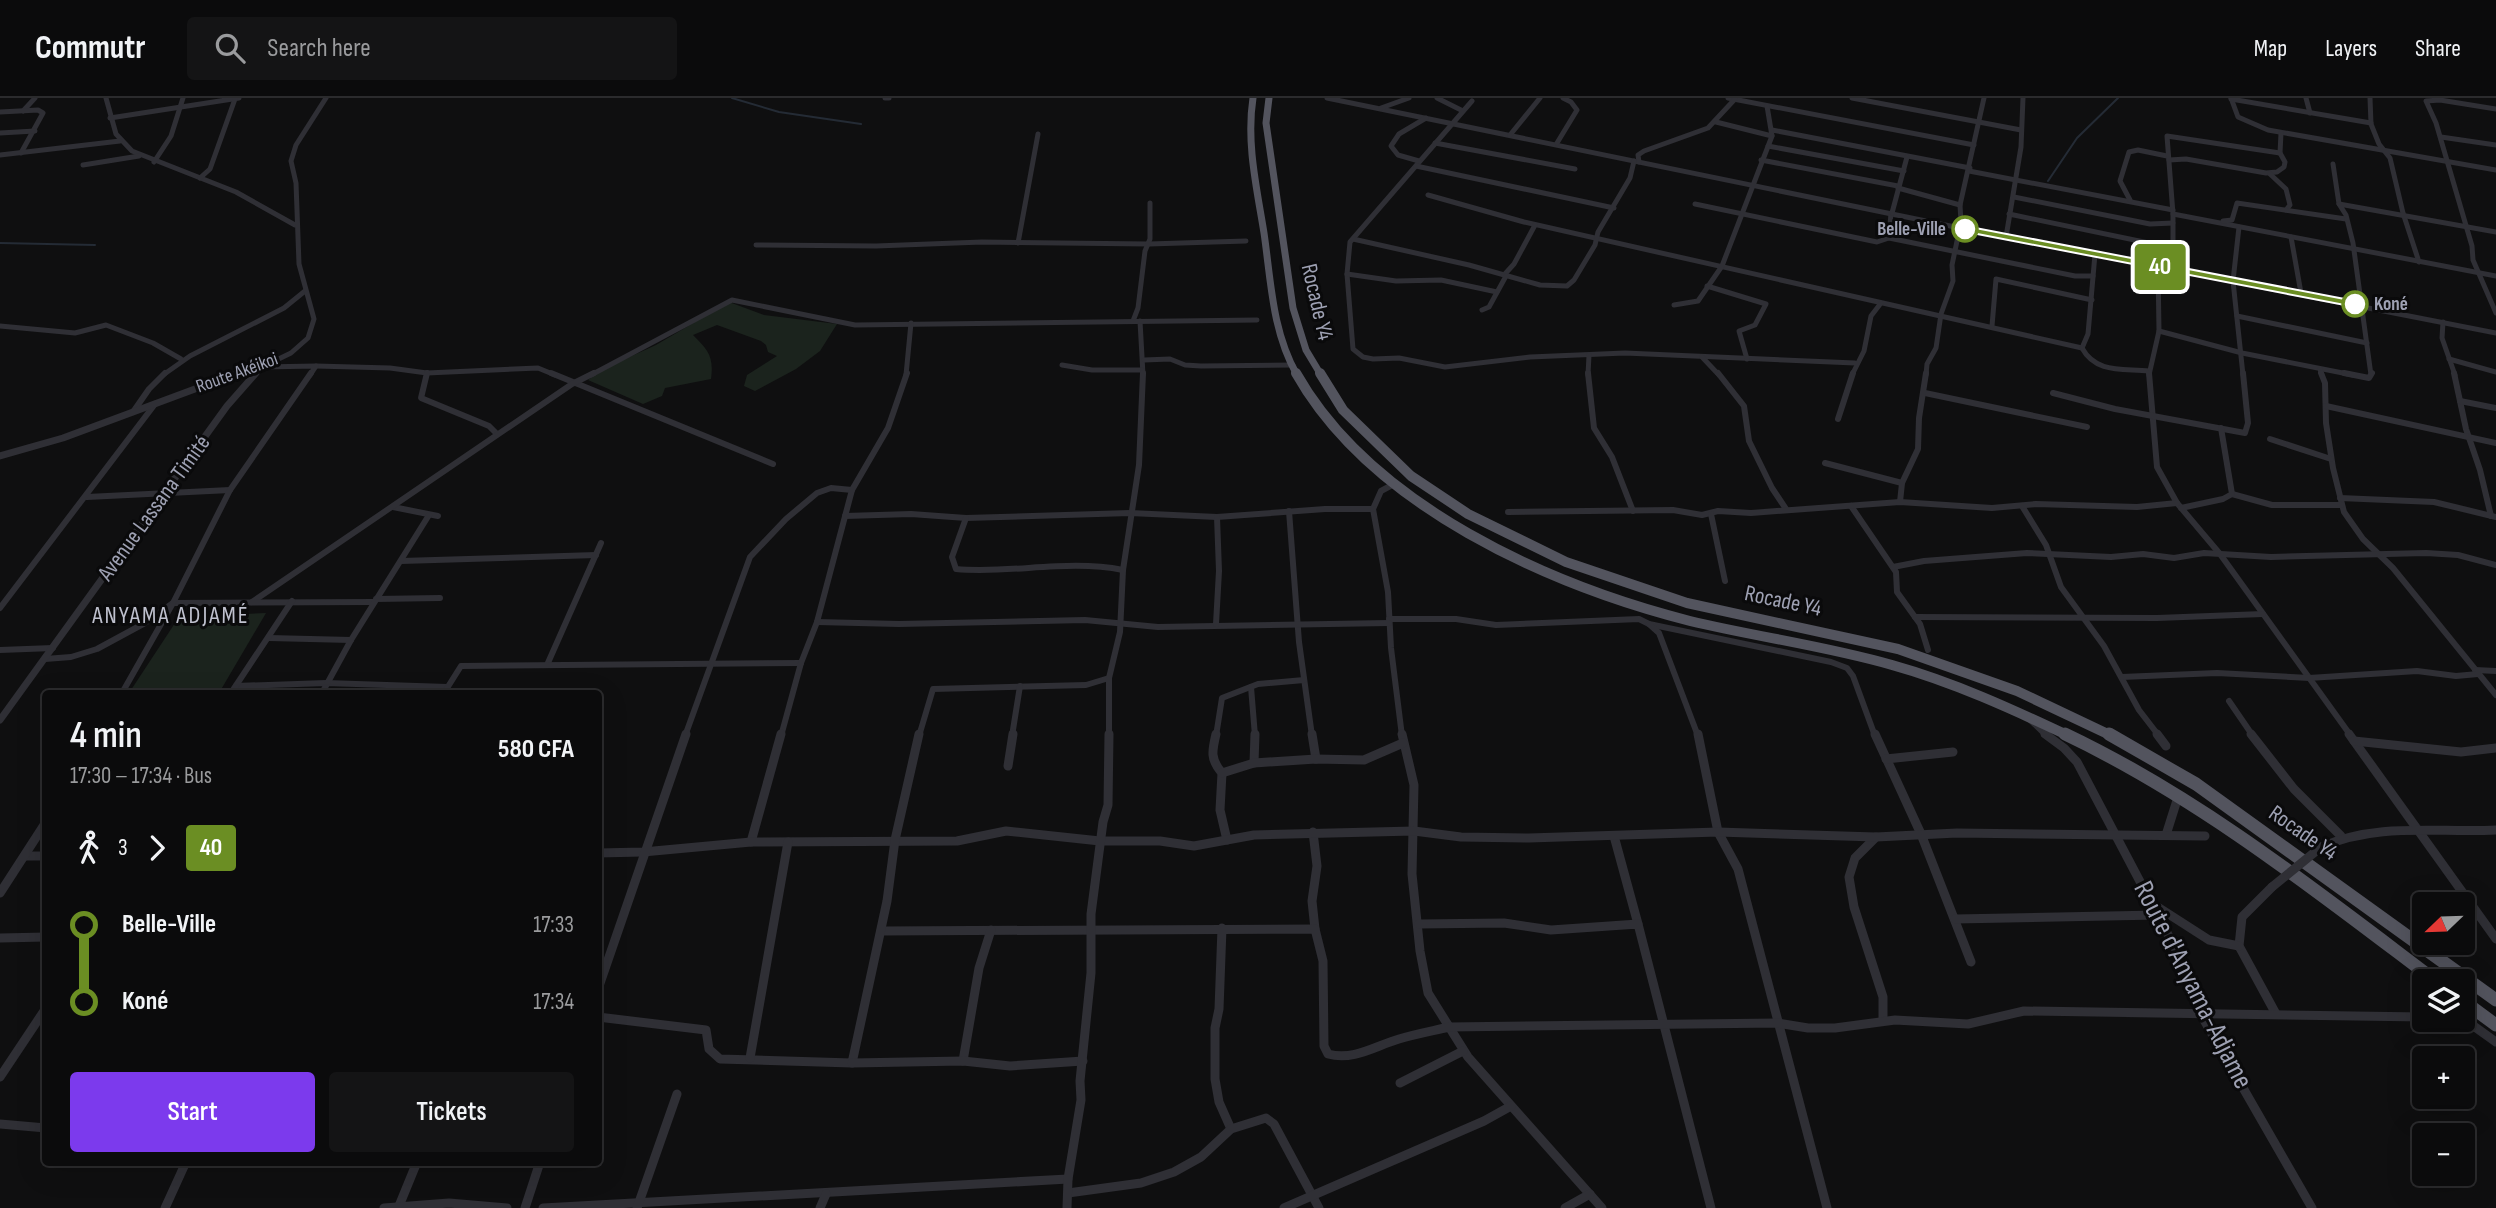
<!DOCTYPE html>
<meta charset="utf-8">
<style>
:root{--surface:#0b0b0c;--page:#141415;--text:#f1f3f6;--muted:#9a9b9d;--line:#2b2b2d;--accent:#7c3aed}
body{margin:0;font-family:"Sofia Sans Condensed",sans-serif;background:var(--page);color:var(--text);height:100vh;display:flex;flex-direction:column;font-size:26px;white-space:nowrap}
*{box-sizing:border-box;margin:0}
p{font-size:23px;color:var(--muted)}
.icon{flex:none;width:38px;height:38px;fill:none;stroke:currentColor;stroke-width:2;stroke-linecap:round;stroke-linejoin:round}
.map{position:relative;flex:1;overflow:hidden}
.details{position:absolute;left:42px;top:592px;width:560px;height:476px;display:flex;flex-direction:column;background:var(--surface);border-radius:7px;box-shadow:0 7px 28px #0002,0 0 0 2px var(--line)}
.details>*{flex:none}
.badge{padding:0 14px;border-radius:5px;font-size:24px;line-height:46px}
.needle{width:46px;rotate:247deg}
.controls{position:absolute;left:2412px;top:794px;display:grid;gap:14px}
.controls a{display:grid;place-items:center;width:63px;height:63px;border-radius:7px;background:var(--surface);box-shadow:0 7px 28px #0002,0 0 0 2px var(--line);font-size:35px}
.map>.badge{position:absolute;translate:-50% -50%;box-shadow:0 0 0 4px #fff}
.legs{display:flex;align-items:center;gap:10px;height:77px;padding:0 28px;font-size:23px}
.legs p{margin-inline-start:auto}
.summary{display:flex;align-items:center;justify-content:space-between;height:119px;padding:0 28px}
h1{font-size:38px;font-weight:600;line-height:52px}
.primary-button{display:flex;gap:14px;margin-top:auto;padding:14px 28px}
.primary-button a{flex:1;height:80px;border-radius:7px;background:var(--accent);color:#fff;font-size:28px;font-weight:600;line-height:80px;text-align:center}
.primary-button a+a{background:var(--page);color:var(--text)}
ul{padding:0 28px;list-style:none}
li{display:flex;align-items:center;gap:24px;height:77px;font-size:26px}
li i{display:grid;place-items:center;width:10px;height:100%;margin:0 9px;background:currentColor}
li i::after{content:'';width:18px;height:18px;margin:-9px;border:5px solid;border-radius:50%;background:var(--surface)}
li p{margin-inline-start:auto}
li:first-child i{background:linear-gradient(#0000 50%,currentColor 0)}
li:last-child i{background:linear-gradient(currentColor 50%,#0000 0)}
header{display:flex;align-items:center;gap:42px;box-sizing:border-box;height:98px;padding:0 35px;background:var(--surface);border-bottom:2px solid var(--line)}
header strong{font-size:33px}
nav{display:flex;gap:38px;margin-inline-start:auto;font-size:24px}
.search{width:490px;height:63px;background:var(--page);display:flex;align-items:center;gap:18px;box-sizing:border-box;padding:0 24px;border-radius:7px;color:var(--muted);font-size:26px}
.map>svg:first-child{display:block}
.green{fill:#1b231d}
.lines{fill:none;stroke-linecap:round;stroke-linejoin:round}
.stream{stroke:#242b35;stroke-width:2}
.minor-far2{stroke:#2f2f35;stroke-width:5}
.minor-far1{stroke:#2f2f35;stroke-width:6}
.minor{stroke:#2f2f35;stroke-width:9}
.tertiary-far1{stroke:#2f2f35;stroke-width:5}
.tertiary{stroke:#2f2f35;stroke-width:7}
.trunk-far2{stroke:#53545e;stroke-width:7}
.trunk-far1{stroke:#53545e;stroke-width:10}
.trunk{stroke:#53545e;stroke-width:13}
.minor-bridge{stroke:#2f2f35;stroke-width:9}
.line-1{fill:#6b8e23;stroke:#fff;stroke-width:2}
.stop-1-dot{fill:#fff;stroke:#6b8e23;stroke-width:3.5}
.labels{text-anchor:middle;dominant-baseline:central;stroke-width:6;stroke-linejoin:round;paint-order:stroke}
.far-stop-label{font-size:19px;font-weight:bold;fill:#9ea1b3;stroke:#0a0a0b;text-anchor:end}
.far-street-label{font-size:19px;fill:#9ea1b3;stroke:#0a0a0b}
.street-label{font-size:23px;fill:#9ea1b3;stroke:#0a0a0b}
.neighbourhood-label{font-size:24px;letter-spacing:2px;fill:#bfc1ce;stroke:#0a0a0b}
.near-street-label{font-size:28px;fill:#9ea1b3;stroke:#0a0a0b}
</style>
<header>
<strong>Commutr</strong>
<div class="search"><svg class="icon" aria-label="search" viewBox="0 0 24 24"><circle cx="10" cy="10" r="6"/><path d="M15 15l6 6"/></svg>Search here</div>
<nav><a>Map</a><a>Layers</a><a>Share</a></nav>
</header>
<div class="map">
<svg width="2496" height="1110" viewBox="0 0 2496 1110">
<rect width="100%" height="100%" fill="#0f0f10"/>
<!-- green -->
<g class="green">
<path d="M729 204 764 217 837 226 820 253 796 271 755 293 744 288 747 277 777 258 768 254 766 247 761 243 717 227 693 237C708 252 714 258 711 281L665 290 662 298 643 306 588 282 601 272 656 247Z"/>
<polygon points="266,515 219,595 129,595 179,519"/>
</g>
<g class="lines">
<!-- stream -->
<g class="stream">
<polyline points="732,0 779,14 861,26"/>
<polyline points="2048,83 2077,40 2118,0"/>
<polyline points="0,145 95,147"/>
</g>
<!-- minor-far2 -->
<g class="minor-far2">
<polyline points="106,0 116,36 132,53 236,94 295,127"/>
<polyline points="885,0 889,0"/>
<polyline points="1327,0 1960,130"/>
<polyline points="1437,0 1463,13"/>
<polyline points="1728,0 1974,47"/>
<polyline points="1852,0 2021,32"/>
<polyline points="2231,0 2238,19 2268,32 2496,72"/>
<polyline points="2306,0 2310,15"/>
<polyline points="2370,0 2371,26 2379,46 2390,60 2403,115 2419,164"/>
<polyline points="2231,1 2371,25"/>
<polyline points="1472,3 1350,144 1347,176 1353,251 1363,259 1373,261 1399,260 1445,269 1530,259 1625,255 1855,265"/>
<polyline points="1381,10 1409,0"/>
<polyline points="2496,11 2440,2 2426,3 2436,25 2472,148 2473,162 2496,215"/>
<polyline points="23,13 35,0"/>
<polyline points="0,14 38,12 43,15 21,55"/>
<polyline points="110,20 239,0"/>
<polyline points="1716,24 1772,38"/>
<polyline points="1772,32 1970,70"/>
<polyline points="0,35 35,33"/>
<polyline points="1510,37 1540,0"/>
<polyline points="2441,39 2496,47"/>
<polyline points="1435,45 1575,71"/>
<polyline points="1557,45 1577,12 1571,4 1563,0"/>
<polyline points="1768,48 1904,73"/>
<polyline points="0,57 120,43"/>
<polyline points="1761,62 1898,88"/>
<polyline points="2169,62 2186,61 2266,75 2277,74 2284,69 2285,64 2280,55 2281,35"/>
<polyline points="1419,63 1398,57 1391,48 1399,36 1426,20"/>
<polyline points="154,64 171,38 183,0"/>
<polyline points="1639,64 1638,57 1644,53 1708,30 1735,1"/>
<polyline points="2333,66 2339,106"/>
<polyline points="83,67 139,58"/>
<polyline points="1416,68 1614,110"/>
<polyline points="1969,73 2173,112"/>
<polyline points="2270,76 2286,91 2290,107 2286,112"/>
<polyline points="200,80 210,71 235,1"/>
<polyline points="1898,90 1960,107"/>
<polyline points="1428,97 1524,124 2082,250"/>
<polyline points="2014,99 2150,126 2173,125"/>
<polyline points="2130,102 2120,83 2129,54 2138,52 2167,58"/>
<polyline points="1695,106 1877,144 1889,140 1891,115"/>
<polyline points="1892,115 1907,59"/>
<polyline points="2009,116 2173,150"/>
<polyline points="2173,116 2496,178"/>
<polyline points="2223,123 2232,122 2237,105 2346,121"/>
<polyline points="2239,129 2233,183 2243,277"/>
<polyline points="2006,139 2021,49 2023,0"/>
<polyline points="2291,139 2301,195"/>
<polyline points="1889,140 2075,178 2093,178"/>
<polyline points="1353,141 1469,167 1540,187 1567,188 1574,182 1595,147 1598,134 1630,80 1634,63"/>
<polyline points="1018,145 1038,36"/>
<polyline points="756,147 876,148 982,144 1149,146 1246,143"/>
<polyline points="2173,171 2173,116 2167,38 2280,55"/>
<polyline points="1347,176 1396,183 1441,182 1497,194"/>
<polyline points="1504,177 1514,166 1535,127"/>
<polyline points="1707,188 1766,206 1755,227 1739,233 1747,261"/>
<polyline points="1674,207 1698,203 1722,168 1772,38 1767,8"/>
<polyline points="1482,212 1489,209 1506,178"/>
<polyline points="2237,218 2367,245"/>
<polyline points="1133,223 1138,210 1145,153 1150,141 1150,105"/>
<polyline points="1140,223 1143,277"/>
<polyline points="2443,224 2442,240 2455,277"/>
<polyline points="0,228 75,235 106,227 153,245 181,261"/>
<polyline points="1992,228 1996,181 2092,202"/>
<polyline points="2159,233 2242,255 2353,277"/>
<polyline points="2082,250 2088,236 2095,156"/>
<path d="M2082 250C2096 276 2124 270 2149 273"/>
<polyline points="1702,259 1719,277"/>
<polyline points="2449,261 2496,274"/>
<polyline points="1144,262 1170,261 1185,267 1201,268 1293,267"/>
<polyline points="1062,267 1092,272 1142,272"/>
<polyline points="316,268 390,270 427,275 538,270 555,277"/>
<polyline points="262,269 316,268 310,277"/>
<polyline points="2320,271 2322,277"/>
<polyline points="163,277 190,258 284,210 305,193"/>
<polyline points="591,277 732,202 855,227 1257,222"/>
<polyline points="906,277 911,225"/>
<polyline points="1588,277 1589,257"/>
<polyline points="1852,277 1864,253 1871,218 1881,205"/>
<polyline points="1926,277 1927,266 1936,250 1941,216 1953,183 1952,167 1961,124 1960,107 1984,0"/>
<polyline points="2149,277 2159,233 2158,169"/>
<polyline points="2371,277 2353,145 2346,117 2339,106 2496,134"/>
</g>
<!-- minor-far1 -->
<g class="minor-far1">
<polyline points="427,275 421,300 489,328 497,336"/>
<polyline points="551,275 773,366"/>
<polyline points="1588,275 1594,330 1612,359 1633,413"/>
<polyline points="1718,275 1744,308 1749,343 1772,390 1786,411"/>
<polyline points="2149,275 2157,369 2177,405 2220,456 2351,638"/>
<polyline points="2321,275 2325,285 2326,325 2333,370 2344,414 2363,441 2393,470 2496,597"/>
<polyline points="2344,275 2369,280 2372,275"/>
<polyline points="2454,275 2466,331 2480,372 2491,418"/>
<polyline points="1925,295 2087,329"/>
<polyline points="2053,295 2115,311 2245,335 2248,325 2243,275"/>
<polyline points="2460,303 2496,310"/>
<polyline points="2326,308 2496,345"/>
<polyline points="133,314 149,291 165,275"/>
<polyline points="1838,321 1853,275"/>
<polyline points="2270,341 2331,361"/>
<polyline points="1825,365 1902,385"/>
<polyline points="1394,386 1381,393 1373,411 1388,494 1391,550 1402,638"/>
<polyline points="2232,396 2272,407 2341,407"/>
<polyline points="87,399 230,392"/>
<polyline points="2340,400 2434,404 2496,419"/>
<polyline points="1900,404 1902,385 1918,351 1919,320 1926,275"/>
<polyline points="1851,408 1896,474 1897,494 1920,526 1928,552"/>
<polyline points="2022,408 2046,447 2061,489 2104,548 2139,612 2159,638"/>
<polyline points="393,409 438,418"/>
<polyline points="2181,410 2223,401 2232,396 2221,330"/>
<polyline points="1289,413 1299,544 1312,638"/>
<polyline points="1508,414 1673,412 1702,417 1718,413 1751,415 1900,404 1992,410 2036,406 2137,409 2177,405"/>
<polyline points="1711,416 1725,483"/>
<polyline points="845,418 911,416 966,420 1130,415 1217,419 1325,411 1373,411"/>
<path d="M966 420 952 459 956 471C1012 476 1067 461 1123 472"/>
<polyline points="401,463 596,457"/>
<polyline points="1893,469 1924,463 2027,455 2111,459 2143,456 2174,460 2204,455 2271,459 2426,455 2458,457 2496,467"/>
<polyline points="376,501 440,500"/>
<polyline points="252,504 572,286 594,275"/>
<polyline points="0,510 155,306"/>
<polyline points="1915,519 2157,520 2263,516"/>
<polyline points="1389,521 1456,521 1496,527 1639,521 1649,526 1831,564 1847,570 1853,578 1875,638"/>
<polyline points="817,524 899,526 1085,522 1158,529 1389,525"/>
<polyline points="1216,526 1219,473 1217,419"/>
<polyline points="1649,526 1659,535 1698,638"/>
<polyline points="269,540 351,542"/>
<polyline points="0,552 53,550"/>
<polyline points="45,561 71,559 97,551 145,525 173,505 374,504"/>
<polyline points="547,567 601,445"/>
<polyline points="2475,572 2496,573"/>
<polyline points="2122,579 2217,575 2309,580 2417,573 2456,578 2478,576"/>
<polyline points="236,588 326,585 447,589"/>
<polyline points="1251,589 1255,638"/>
<polyline points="122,595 173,505 230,392 311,275"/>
<polyline points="231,595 292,503"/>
<polyline points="322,595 351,542 429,417"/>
<polyline points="444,595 461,568 801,565"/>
<polyline points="2229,603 2253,638"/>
<polyline points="2026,618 2047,638"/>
<polyline points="685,638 750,459 786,421 817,395 831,390 852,392"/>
<polyline points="781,638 801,565 817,524 852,392 888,330 907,275"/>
<polyline points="919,638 933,591 1086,587 1109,580"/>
<polyline points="1012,638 1020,588"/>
<polyline points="1109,638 1109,580 1120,534 1123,472 1139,367 1143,275"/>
<polyline points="1216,638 1222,600 1258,586 1304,582"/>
</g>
<!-- minor -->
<g class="minor">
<path d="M1216 636C1212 653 1210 661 1222 675L1220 712 1227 742"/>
<polyline points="1312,636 1316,661"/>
<polyline points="1402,636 1414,687 1412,776 1420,853 1428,895 1468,959 1602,1110"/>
<polyline points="1698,636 1718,734 1738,771 1827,1110"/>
<polyline points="1875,636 1921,736 1971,864"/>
<polyline points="2045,636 2064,650 2077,664 2184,867 2200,915 2312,1110"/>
<polyline points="2157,636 2166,648"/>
<polyline points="2251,636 2294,691 2341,738"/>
<polyline points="2349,636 2496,841"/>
<polyline points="2354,643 2461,654 2496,650"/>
<polyline points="1886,661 1953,654"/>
<polyline points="1254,665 1255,636"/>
<polyline points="1008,668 1013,636"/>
<polyline points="1222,675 1254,665 1316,661 1364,662 1403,645"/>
<polyline points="1313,734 1317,768 1312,803 1315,831"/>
<polyline points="2166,737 2178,699"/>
<polyline points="1614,738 1638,826"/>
<polyline points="1876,739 1855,760 1849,779 1854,809 1883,899 1883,922"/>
<polyline points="751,744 781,636"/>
<path d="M2321 749C2378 724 2436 735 2496 732"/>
<polyline points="598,755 643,754 751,744 957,743 1006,733 1100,743 1160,743 1194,748 1254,737 1414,733 1461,739 1529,740 1718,734 1876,739 1957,735 2205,738"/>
<polyline points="25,758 46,758"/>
<polyline points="2272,789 2242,819 2239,848 2276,916"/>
<polyline points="0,795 46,724"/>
<polyline points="2153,806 2209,842 2239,848"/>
<polyline points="1955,821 2158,817"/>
<polyline points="1419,826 1504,825 1551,832 1638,826 1711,1110"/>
<polyline points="1222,830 1219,911 1215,930 1215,981 1219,1004 1231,1031"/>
<path d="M881 833 1315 831 1323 863 1324 948 1328 956C1354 963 1375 948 1399 941 1415 936 1432 933 1449 929L1777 925 1808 930H1835L1895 922 1968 926 2024 913 2424 919"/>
<polyline points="0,840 46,839"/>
<polyline points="598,891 686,636"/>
<polyline points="598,919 706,932 709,951 720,961 852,965 887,803 895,742 919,636"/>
<polyline points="2454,922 2475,929 2496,944"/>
<polyline points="750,960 788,744"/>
<polyline points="963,963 979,870 991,832"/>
<polyline points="852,965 963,963 1010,968 1083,963"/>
<polyline points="0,979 46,910"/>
<polyline points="1400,985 1463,953"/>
<polyline points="0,1026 46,1030"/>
<polyline points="1068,1095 1141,1085 1174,1074 1201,1059 1231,1031 1266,1020 1274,1026 1319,1110"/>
<polyline points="399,1108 417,1064"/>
<polyline points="165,1110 186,1064"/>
<polyline points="384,1110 449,1105 507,1110"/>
<polyline points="525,1110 540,1064"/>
<polyline points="543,1110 1068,1081"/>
<polyline points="637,1110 677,996"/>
<polyline points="820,1110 826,1096"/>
<polyline points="1067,1110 1068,1081 1081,1002 1080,983 1091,875 1091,816 1103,724 1108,707 1109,636"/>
<polyline points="1284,1110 1484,1023 1511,1008"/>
<polyline points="1565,1110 1590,1096"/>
</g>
<!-- tertiary-far1 -->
<g class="tertiary-far1">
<polyline points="1960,130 2496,235"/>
<polyline points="231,277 262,269 291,255 308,240 314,221 299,166 296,85 291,63 296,47 326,0"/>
<polyline points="255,277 261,270"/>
</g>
<!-- tertiary -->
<g class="tertiary">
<polyline points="0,358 63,340 238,275"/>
<polyline points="0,622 227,308 256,275"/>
</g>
<!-- trunk-far2 -->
<g class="trunk-far2">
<path d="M1253 0C1246 45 1257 91 1264 135 1271 183 1272 233 1297 277"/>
<polyline points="1269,0 1266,25 1293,210 1306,252 1321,277"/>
</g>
<!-- trunk-far1 -->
<g class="trunk-far1">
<path d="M1296 275C1371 408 1549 487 1690 523 1757 539 1826 548 1892 567 1953 584 2012 611 2069 638"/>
<polyline points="1320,275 1343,312 1411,378 1468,416 1566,464 1687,505 1898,551 2017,593 2112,638"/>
</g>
<!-- trunk -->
<g class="trunk">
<path d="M2065 636C2200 700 2319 795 2437 884"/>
<polyline points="2109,636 2196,686 2496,902"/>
<polyline points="2462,902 2496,927"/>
</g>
<!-- minor-bridge -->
<polyline class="minor-bridge" points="2272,789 2321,749"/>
</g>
<!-- line-1 -->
<polygon class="line-1" points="1965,128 2355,203 2360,206 2355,209 1962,133 1960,131"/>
<!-- markers -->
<g class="stop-1-dot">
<circle cx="1965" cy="131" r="12"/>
<circle cx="2355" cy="206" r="12"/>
</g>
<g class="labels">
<!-- far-stop labels -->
<g class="far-stop-label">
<text x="1946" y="131">Belle-Ville</text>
<text x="2374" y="206" text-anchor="start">Koné</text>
</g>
<!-- far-street labels -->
<g class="far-street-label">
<text transform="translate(237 275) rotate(-20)">Route Akéikoi</text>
</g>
<!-- street labels -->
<g class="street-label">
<text transform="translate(1317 204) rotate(77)">Rocade Y4</text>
<text transform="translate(154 410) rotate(-54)">Avenue Lassana Timité</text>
<text transform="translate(1783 503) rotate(12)">Rocade Y4</text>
<text transform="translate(2303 735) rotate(35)">Rocade Y4</text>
</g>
<!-- neighbourhood labels -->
<g class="neighbourhood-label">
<text x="171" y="517">ANYAMA ADJAMÉ</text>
</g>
<!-- near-street labels -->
<g class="near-street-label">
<text transform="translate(2193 887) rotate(63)">Route d'Anyama-Adjame</text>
</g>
</g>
</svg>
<div class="controls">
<a><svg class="needle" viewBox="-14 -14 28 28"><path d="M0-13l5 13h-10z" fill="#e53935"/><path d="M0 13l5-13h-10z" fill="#9a9b9d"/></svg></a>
<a><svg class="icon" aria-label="layers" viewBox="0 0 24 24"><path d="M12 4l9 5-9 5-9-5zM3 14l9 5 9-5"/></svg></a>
<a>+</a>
<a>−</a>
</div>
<b class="badge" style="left:2160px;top:169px;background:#6b8e23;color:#fff">40</b>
<section class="details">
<div class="summary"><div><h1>4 min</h1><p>17:30 – 17:34 · Bus</p></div><b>580 CFA</b></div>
<div class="legs"><svg class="icon" aria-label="walk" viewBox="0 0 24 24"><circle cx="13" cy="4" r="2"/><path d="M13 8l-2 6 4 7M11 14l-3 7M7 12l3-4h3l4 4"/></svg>3<svg class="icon" aria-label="forward" viewBox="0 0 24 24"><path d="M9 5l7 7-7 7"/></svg><b class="badge" style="background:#6b8e23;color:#fff">40</b></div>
<ul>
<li><i style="color:#6b8e23"></i><b>Belle-Ville</b><p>17:33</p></li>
<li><i style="color:#6b8e23"></i><b>Koné</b><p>17:34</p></li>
</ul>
<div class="primary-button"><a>Start</a><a>Tickets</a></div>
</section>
</div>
